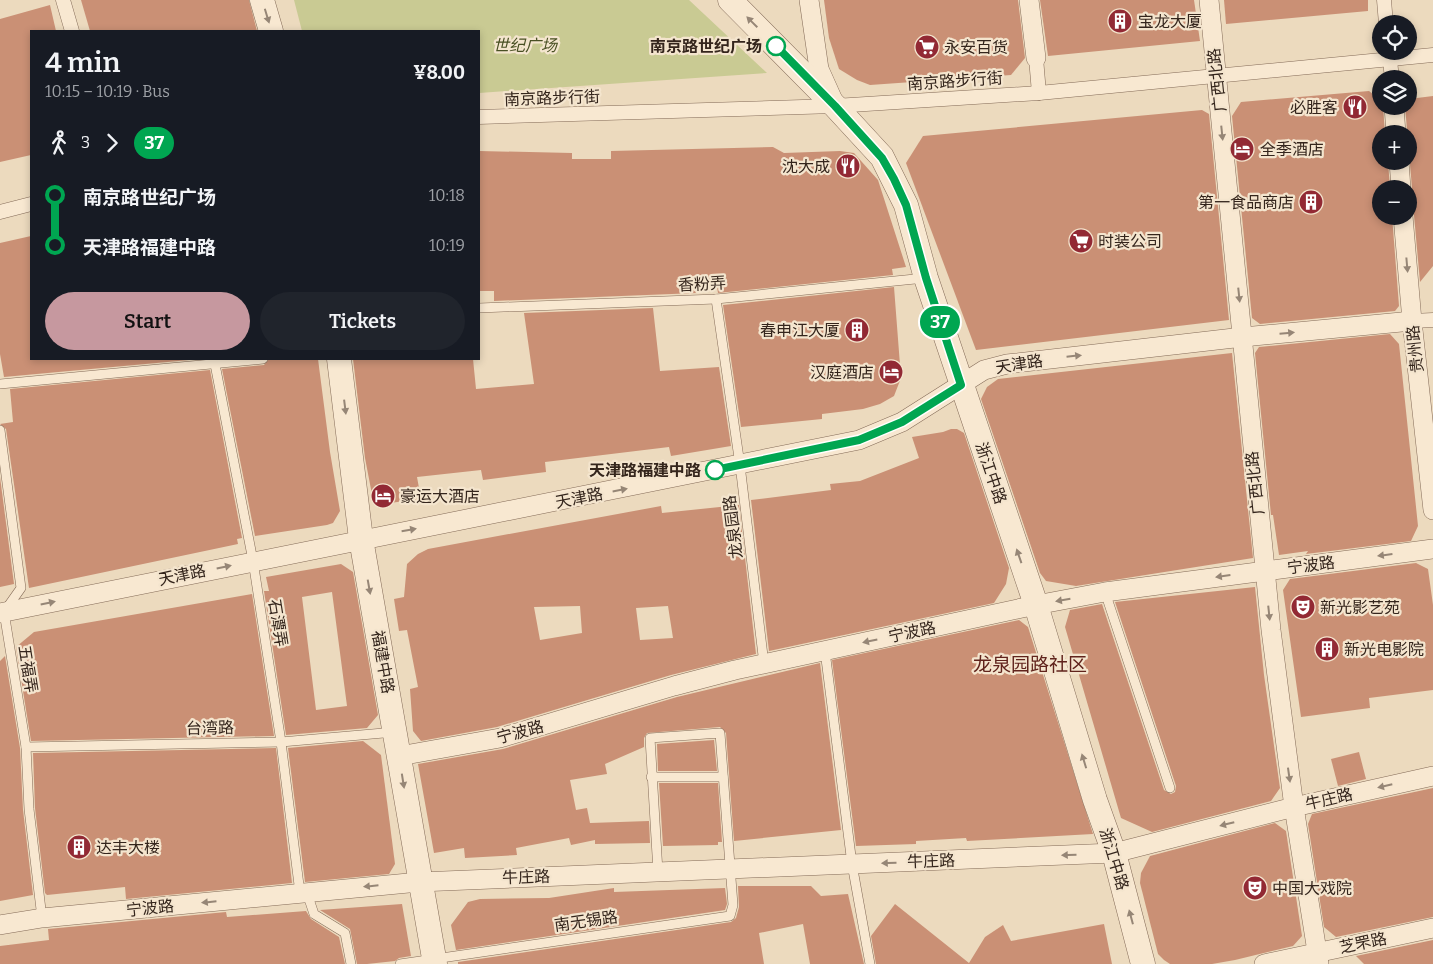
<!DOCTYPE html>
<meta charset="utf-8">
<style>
:root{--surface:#171b24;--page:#20242c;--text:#f1f3f6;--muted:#9ea1a6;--accent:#c6989f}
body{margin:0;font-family:Bitter,"Noto Sans SC",serif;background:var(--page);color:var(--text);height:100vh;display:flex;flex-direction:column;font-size:19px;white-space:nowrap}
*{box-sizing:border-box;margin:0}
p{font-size:16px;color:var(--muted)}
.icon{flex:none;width:28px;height:28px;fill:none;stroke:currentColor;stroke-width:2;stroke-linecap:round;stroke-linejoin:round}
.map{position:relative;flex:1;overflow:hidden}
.details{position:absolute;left:30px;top:30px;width:450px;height:330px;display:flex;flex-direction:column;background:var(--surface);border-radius:0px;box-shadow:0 2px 8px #0003}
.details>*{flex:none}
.badge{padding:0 10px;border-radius:16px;font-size:18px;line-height:32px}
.controls{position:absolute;left:1372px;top:15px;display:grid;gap:10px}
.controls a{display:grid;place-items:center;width:45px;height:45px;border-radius:50%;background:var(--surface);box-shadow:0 2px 8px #0003;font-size:25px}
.map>.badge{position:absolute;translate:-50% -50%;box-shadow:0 0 0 2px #fff}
.legs{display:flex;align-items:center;gap:8px;height:55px;padding:0 15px;font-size:16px}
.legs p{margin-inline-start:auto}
.summary{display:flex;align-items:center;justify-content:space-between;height:85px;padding:0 15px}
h1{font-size:28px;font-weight:600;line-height:38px}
.action{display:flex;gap:10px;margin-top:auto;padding:10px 15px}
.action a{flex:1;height:58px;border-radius:30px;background:var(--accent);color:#111;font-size:20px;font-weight:600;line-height:58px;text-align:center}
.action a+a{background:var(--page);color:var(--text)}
ul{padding:0 15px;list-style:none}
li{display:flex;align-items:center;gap:18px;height:50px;font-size:19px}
li i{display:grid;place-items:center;width:8px;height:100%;margin:0 6px;background:currentColor}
li i::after{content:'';width:12px;height:12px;margin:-6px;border:4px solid;border-radius:50%;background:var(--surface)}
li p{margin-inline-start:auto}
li:first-child i{background:linear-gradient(#0000 50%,currentColor 0)}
li:last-child i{background:linear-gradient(currentColor 50%,#0000 0)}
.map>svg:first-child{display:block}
.green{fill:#c9ca93}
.building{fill:#ca9075;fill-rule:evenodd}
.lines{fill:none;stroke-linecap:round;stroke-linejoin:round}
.service-casing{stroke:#846b58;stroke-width:10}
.pedestrian-casing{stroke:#846b58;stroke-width:15}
.minor-casing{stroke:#846b58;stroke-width:20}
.tertiary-casing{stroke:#846b58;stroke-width:25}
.service{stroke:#f8e8d1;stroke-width:9}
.pedestrian{stroke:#f8e8d1;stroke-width:14}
.minor{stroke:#f8e8d1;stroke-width:19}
.tertiary{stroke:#f8e8d1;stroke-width:24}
.oneway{fill:#968676}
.line-1-casing{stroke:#fff;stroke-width:11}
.line-1{stroke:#00a651;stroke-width:8}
.stop-1-dot{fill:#fff;stroke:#00a651;stroke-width:2.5}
.labels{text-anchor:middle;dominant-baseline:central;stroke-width:4.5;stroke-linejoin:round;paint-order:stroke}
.poi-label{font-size:16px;fill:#34251c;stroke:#f4e5ce;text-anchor:start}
.park-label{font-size:16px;font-style:italic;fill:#495023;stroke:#f4e5ce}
.stop-label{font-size:16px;font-weight:bold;fill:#34251c;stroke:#f4e5ce;text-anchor:end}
.street-label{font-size:16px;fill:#34251c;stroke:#f4e5ce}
.quarter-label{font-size:19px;fill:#60231c;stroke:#f4e5ce}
</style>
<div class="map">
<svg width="1433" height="964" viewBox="0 0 1433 964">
<rect width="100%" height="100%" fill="#ecdabe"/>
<!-- green -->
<polygon class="green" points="294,0 689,0 767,73 479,93 479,31 302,31"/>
<!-- building -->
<g class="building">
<polygon points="81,0 249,0 257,31 90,31"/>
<polygon points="824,0 1018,0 1025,58 1011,75 870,85 857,80 839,69 829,38"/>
<polygon points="1040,0 1194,0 1200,41 1048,56"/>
<polygon points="1224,0 1368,0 1368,11 1226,24"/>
<polygon points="50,5 56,31 31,31 31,155 0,162 0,19"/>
<polygon points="1369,91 1381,101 1383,106 1385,134 1381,134 1381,161 1388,161 1390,189 1381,189 1381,216 1392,216 1399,306 1395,311 1260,324 1252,318 1232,116 1241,102"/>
<polygon points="1433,96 1433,266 1420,282 1414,215 1409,207 1409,197 1412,188 1405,106 1409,106 1409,99"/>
<polygon points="1202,110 1209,114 1229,320 976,350 906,163 923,136"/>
<polygon points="773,147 784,153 840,151 854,153 878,180 906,267 892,269 893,275 718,293 716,281 697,293 494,301 494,291 479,291 479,151 572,153 572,159 611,159 611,151"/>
<polygon points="31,236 31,359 200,359 4,377 0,354 0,243"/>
<polygon points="894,287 901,378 894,396 880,404 863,409 822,414 822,419 741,427 723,305"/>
<polygon points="653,308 660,371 719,367 731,446 671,456 669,447 545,462 546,472 483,480 481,470 417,477 421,499 374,505 365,458 353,359 473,359 476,389 534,384 524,313"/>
<polygon points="1390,334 1399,344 1418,526 1411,541 1306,554 1308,551 1279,555 1273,515 1271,515 1255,353 1259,347"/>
<polygon points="1232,353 1253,558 1076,586 1046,581 1040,573 981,399 987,387 998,379"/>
<polygon points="269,359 318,359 330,452 340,511 333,523 327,525 255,536 222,369 264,365"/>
<polygon points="210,370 242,538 237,539 238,544 29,588 6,429 0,424 13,422 10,389"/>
<polygon points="951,429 957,429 964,433 1009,568 1006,584 994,603 769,651 751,500 831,490 830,484 860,481 919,458 912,437 943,432"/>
<polygon points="0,477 14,584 0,587"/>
<path d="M739 505 756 654 671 675 497 727 421 741 413 731 410 689 418 687 407 630 399 631 394 599 404 597 407 564 418 554 428 549 661 506 662 513ZM580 606 582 633 540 640 534 607ZM668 606 673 638 640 640 636 608Z"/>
<polygon points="1416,563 1428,569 1433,605 1433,690 1369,698 1370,708 1301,717 1283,590 1290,579"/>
<path d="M341 564 353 572 378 715 367 728 286 735 264 591H269L266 577ZM332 592 347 706 316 710 302 597Z"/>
<polygon points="1255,587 1264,675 1280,788 1271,801 1152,832 1121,818 1065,627 1070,610 1102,604 1164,790 1171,794 1175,792 1176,786 1115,602"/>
<polygon points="252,594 274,736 31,741 16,647 34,632"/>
<polygon points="1019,620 1028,627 1093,834 967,841 966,838 916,841 916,844 856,846 832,660"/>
<polygon points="5,656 20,748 23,810 33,895 0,901 0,661"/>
<polygon points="820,663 841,830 734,841 726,733 720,727 647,733 644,738 644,747 605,764 607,774 570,780 576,810 587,808 590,823 649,821 650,843 595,844 595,840 571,845 569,838 516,848 517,855 465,858 464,848 434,853 418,764 503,749 677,697"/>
<polygon points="714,740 717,771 658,771 657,744"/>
<polygon points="363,741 381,755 395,864 389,874 305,882 288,748"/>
<polygon points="276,748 292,883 126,899 125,887 47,895 45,893 35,808 33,753"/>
<polygon points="1359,752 1366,779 1338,786 1331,759"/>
<polygon points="659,783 718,783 722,842 718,842 718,845 663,846"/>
<polygon points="1433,788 1433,917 1336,937 1324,927 1308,824 1312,814"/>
<polygon points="1275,823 1286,831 1302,936 1293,946 1235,960 1212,964 1170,964 1164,960 1158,954 1140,883 1141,873 1150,856"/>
<polygon points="738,886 811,886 821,896 848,894 864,964 810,964 803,924 759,933 764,964 458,964 458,962 731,922 736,918 739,907"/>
<polygon points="614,888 614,892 725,888 727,904 725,910 456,950 451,925 468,902 480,899 549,898"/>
<polygon points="402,904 411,956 399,958 395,961 367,964 357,964 350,929 320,910"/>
<polygon points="895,904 969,963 985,937 1003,925 1011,941 1104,924 1112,964 876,964 871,936"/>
<polygon points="306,911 311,919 339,937 345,964 0,964 0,946 49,940 48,929 226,912 227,917"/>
<polygon points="1433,940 1433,964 1364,964 1356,956"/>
</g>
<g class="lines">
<defs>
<g id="service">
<polyline points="716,299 740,465 764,664"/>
<polyline points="479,308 716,299 925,278"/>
<polyline points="214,359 253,561 281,742 300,893"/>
<polyline points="0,384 263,359"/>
<polyline points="0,430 21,588 4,612 26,747 29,809 42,918"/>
<polyline points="1105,592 1170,788"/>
<polyline points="825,651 852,864 870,964"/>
<polyline points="26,747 281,742 395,732"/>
<polyline points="651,777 723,777"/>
<polyline points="307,893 314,914 345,933 351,964"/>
<polyline points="400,964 730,916 733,905 720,733 650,738 658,872"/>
</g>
<g id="pedestrian">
<polyline points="63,0 72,31"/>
<polyline points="1384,0 1386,24"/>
<polyline points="1389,51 1392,79"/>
<polyline points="1036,58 1039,93"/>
<polyline points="479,117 835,106 1039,93 1433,55"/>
<polyline points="0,212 31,204"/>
<polyline points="1412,321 1433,320"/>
</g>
<g id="minor">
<polyline points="809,0 819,69 832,98"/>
<polyline points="1029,0 1036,58"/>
<polyline points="1209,0 1271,630 1294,807 1319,964"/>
<polyline points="1394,106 1396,134"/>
<polyline points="1399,161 1401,189"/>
<polyline points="1403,216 1412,321 1433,510"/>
<polyline points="0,613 859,440 902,422 984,370 1007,364 1243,337 1412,321"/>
<polyline points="399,756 500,738 674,686 735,670 1036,605 1105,592 1433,549"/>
<polyline points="0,925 42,918 419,882 1114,853 1294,807 1433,776"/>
<polyline points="1264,964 1433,928"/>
</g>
<g id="tertiary">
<polyline points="262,0 271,31"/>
<polyline points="730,0 835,106 882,157 906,205 926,278 1036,605 1095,800 1114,853 1143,964"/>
<polyline points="339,359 361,539 435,964"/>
</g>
</defs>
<!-- service casing -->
<use href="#service" class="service-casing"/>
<!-- pedestrian casing -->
<use href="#pedestrian" class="pedestrian-casing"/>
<!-- minor casing -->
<use href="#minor" class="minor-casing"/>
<!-- tertiary casing -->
<use href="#tertiary" class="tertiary-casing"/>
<!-- service -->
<use href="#service" class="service"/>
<!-- pedestrian -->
<use href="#pedestrian" class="pedestrian"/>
<!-- minor -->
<use href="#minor" class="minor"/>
<!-- tertiary -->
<use href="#tertiary" class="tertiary"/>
</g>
<!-- one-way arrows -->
<defs><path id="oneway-solid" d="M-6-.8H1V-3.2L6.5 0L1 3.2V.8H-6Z" transform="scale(1.25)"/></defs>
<g class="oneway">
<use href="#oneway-solid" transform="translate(267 16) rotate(73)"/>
<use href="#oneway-solid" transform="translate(752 22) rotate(-135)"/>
<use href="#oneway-solid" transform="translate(1222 133) rotate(84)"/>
<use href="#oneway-solid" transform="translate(1407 265) rotate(85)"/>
<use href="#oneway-solid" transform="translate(1239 295) rotate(84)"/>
<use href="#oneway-solid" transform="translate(1287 333) rotate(-5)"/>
<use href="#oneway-solid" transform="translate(1074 356) rotate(-6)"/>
<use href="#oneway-solid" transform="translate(345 407) rotate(83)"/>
<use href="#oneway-solid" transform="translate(620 490) rotate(-11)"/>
<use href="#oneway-solid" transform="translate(409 530) rotate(-10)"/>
<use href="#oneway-solid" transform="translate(1385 555) rotate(173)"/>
<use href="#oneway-solid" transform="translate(1019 556) rotate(-109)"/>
<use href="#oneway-solid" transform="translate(224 567) rotate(-12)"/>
<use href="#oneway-solid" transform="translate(1223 576) rotate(172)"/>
<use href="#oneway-solid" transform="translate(369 587) rotate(80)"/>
<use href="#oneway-solid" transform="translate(1063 600) rotate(170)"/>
<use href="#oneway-solid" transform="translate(48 603) rotate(-12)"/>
<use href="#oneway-solid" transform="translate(1269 613) rotate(84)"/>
<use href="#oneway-solid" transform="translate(870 641) rotate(168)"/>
<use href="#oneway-solid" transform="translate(1084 761) rotate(-107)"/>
<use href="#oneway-solid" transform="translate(1289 775) rotate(82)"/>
<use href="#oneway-solid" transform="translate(403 781) rotate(81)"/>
<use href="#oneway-solid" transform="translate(1385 786) rotate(167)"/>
<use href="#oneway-solid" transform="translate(1227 824) rotate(166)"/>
<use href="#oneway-solid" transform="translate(1069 855) rotate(178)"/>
<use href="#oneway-solid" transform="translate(889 863) rotate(178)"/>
<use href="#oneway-solid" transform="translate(371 886) rotate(174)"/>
<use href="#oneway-solid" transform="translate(209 902) rotate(174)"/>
<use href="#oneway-solid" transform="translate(1131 917) rotate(-105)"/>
</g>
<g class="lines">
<defs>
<polyline id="line-1" points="715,470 859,440 902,422 961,385 926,278 906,205 894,179 882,158 835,106 776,46"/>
</defs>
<!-- line-1 casing -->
<use href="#line-1" class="line-1-casing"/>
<!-- line-1 -->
<use href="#line-1" class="line-1"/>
</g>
<!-- icons -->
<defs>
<symbol id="building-disc" viewBox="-11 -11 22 22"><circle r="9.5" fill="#922934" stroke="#f4e5ce"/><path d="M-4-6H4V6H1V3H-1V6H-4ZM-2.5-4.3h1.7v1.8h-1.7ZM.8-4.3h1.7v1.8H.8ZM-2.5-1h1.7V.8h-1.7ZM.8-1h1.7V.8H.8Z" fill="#fff"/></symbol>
<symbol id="supermarket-disc" viewBox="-11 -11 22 22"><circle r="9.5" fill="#922934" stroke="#f4e5ce"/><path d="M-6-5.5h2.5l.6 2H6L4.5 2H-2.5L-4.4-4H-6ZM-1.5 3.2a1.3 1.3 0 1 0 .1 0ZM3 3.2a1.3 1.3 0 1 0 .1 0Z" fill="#fff"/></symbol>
<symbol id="restaurant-disc" viewBox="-11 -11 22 22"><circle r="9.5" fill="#922934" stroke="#f4e5ce"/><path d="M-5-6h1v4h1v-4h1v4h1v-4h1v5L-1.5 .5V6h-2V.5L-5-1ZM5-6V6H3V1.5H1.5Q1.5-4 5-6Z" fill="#fff"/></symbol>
<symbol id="hotel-disc" viewBox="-11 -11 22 22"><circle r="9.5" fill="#922934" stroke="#f4e5ce"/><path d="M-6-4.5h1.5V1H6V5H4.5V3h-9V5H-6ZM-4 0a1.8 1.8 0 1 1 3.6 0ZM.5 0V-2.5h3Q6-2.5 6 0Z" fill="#fff"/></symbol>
<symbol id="theatre-disc" viewBox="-11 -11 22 22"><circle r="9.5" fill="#922934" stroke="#f4e5ce"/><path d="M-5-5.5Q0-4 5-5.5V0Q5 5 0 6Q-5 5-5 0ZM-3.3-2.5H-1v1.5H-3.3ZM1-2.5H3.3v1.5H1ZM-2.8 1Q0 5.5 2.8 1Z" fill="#fff"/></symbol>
</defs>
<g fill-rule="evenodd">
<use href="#building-disc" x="1106" y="7" width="28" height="28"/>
<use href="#supermarket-disc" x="913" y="33" width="28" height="28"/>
<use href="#restaurant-disc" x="1341" y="93" width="28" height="28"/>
<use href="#hotel-disc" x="1228" y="135" width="28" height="28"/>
<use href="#restaurant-disc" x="834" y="152" width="28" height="28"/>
<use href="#building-disc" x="1297" y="188" width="28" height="28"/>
<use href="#supermarket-disc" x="1067" y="227" width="28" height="28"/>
<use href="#building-disc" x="843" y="316" width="28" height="28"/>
<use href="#hotel-disc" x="877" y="358" width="28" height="28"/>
<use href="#hotel-disc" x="369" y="482" width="28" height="28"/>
<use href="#theatre-disc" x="1289" y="593" width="28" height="28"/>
<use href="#building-disc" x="1313" y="635" width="28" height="28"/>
<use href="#building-disc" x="65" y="833" width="28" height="28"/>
<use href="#theatre-disc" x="1241" y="874" width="28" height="28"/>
</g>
<!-- markers -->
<g class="stop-1-dot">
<circle cx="776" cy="46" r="9"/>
<circle cx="715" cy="470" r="9"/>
</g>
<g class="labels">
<!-- poi labels -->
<g class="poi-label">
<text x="1138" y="21">宝龙大厦</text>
<text x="944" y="47">永安百货</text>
<text x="1338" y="107" text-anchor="end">必胜客</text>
<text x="1260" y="149">全季酒店</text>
<text x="830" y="166" text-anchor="end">沈大成</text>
<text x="1294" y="202" text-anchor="end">第一食品商店</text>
<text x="1098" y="241">时装公司</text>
<text x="840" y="330" text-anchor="end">春申江大厦</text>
<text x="874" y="372" text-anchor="end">汉庭酒店</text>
<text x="400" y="496">豪运大酒店</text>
<text x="1320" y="607">新光影艺苑</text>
<text x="1344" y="649">新光电影院</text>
<text x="96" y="847">达丰大楼</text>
<text x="1272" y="888">中国大戏院</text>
</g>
<!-- park labels -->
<g class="park-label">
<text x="525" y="45">世纪广场</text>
</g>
<!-- stop labels -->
<g class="stop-label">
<text x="762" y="46">南京路世纪广场</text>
<text x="701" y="470">天津路福建中路</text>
</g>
<!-- street labels -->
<g class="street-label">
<text transform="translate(1217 80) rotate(-96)">广西北路</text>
<text transform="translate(955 81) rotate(-4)">南京路步行街</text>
<text transform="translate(552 98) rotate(-2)">南京路步行街</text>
<text transform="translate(702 284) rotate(-3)">香粉弄</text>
<text transform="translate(1415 349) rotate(-96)">贵州路</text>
<text transform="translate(1019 364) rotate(-9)">天津路</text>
<text transform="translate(991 473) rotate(71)">浙江中路</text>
<text transform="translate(1255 483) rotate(-96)">广西北路</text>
<text transform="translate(579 498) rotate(-11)">天津路</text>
<text transform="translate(733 527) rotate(-97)">龙泉园路</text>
<text transform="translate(1311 565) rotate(-7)">宁波路</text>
<text transform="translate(182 575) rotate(-12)">天津路</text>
<text transform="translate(278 623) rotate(81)">石潭弄</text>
<text transform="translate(912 632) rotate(-12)">宁波路</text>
<text transform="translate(383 662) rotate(80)">福建中路</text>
<text transform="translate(28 669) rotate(81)">五福弄</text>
<text transform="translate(210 728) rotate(-1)">台湾路</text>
<text transform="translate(520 732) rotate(-15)">宁波路</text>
<text transform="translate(1329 799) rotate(-13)">牛庄路</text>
<text transform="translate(1114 859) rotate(73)">浙江中路</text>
<text transform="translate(931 861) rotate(-2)">牛庄路</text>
<text transform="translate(526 877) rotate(-2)">牛庄路</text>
<text transform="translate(150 908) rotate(-6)">宁波路</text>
<text transform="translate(586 921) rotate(-8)">南无锡路</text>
<text transform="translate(1363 943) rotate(-12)">芝罘路</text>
</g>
<!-- quarter labels -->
<g class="quarter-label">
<text x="1030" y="664">龙泉园路社区</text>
</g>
</g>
</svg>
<div class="controls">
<a><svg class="icon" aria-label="locate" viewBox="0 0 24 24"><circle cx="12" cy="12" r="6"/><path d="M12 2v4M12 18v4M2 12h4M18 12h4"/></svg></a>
<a><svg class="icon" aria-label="layers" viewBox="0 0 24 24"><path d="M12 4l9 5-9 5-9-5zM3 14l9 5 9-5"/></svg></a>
<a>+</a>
<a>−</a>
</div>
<b class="badge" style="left:940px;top:322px;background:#00a651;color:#fff">37</b>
<section class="details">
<div class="summary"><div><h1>4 min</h1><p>10:15 – 10:19 · Bus</p></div><b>¥8.00</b></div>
<div class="legs"><svg class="icon" aria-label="walk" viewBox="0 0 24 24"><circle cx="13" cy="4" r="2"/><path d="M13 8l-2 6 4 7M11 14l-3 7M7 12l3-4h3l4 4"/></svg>3<svg class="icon" aria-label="forward" viewBox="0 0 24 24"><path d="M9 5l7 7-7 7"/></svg><b class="badge" style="background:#00a651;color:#fff">37</b></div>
<ul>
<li><i style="color:#00a651"></i><b>南京路世纪广场</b><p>10:18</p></li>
<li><i style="color:#00a651"></i><b>天津路福建中路</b><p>10:19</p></li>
</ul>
<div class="action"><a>Start</a><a>Tickets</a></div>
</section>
</div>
